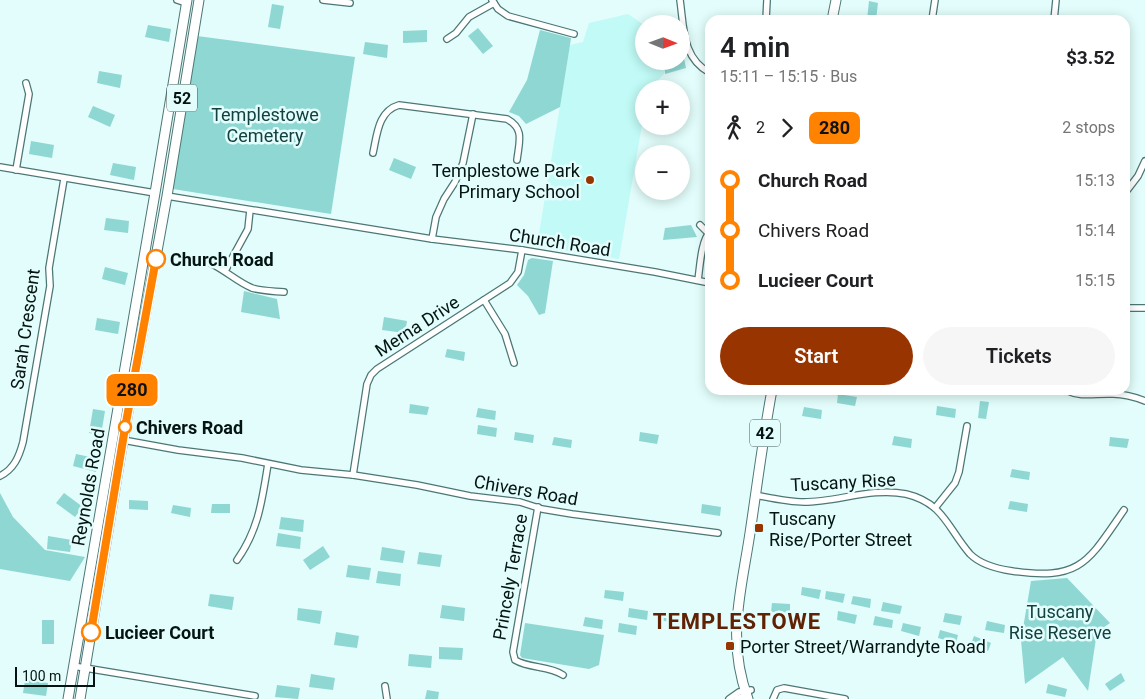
<!DOCTYPE html>
<meta charset="utf-8">
<style>
:root{--surface:#fff;--page:#f6f6f6;--text:#202124;--muted:#757577;--accent:#983400}
body{margin:0;font-family:Roboto,sans-serif;background:var(--page);color:var(--text);height:100vh;display:flex;flex-direction:column;font-size:19px;white-space:nowrap}
*{box-sizing:border-box;margin:0}
p{font-size:16px;color:var(--muted)}
.icon{flex:none;width:28px;height:28px;fill:none;stroke:currentColor;stroke-width:2;stroke-linecap:round;stroke-linejoin:round}
.map{position:relative;flex:1;overflow:hidden}
.side{position:absolute;left:705px;top:15px;width:425px;height:380px;display:flex;flex-direction:column;background:var(--surface);border-radius:15px;box-shadow:0 2px 12px #0003}
.side>*{flex:none}
.badge{padding:0 10px;border-radius:8px;font-size:18px;line-height:32px}
.needle{width:32px;rotate:91deg}
.fabs{position:absolute;left:635px;top:15px;display:grid;gap:10px}
.fabs a{display:grid;place-items:center;width:55px;height:55px;border-radius:50%;background:var(--surface);box-shadow:0 2px 12px #0003;font-size:25px}
.scale{position:absolute;left:15px;bottom:12px;width:80px;box-sizing:border-box;padding-left:5px;border:2px solid #041413;border-top:0;font-size:14px;line-height:18px;white-space:nowrap;color:#041413;-webkit-text-stroke:4px #e2fdfb;paint-order:stroke}
.map>.badge{position:absolute;translate:-50% -50%;box-shadow:0 0 0 2px #fff}
.legs{display:flex;align-items:center;gap:8px;height:55px;padding:0 15px;font-size:16px}
.legs p{margin-inline-start:auto}
.head{display:flex;align-items:center;justify-content:space-between;height:85px;padding:0 15px}
h1{font-size:28px;font-weight:600;line-height:38px}
.button{display:flex;gap:10px;margin-top:auto;padding:10px 15px}
.button a{flex:1;height:58px;border-radius:30px;background:var(--accent);color:#fff;font-size:20px;font-weight:600;line-height:58px;text-align:center}
.button a+a{background:var(--page);color:var(--text)}
ul{padding:0 15px;list-style:none}
li{display:flex;align-items:center;gap:18px;height:50px;font-size:19px}
li i{display:grid;place-items:center;width:8px;height:100%;margin:0 6px;background:currentColor}
li i::after{content:'';width:12px;height:12px;margin:-6px;border:4px solid;border-radius:50%;background:var(--surface)}
li p{margin-inline-start:auto}
li:first-child i{background:linear-gradient(#0000 50%,currentColor 0)}
li:last-child i{background:linear-gradient(currentColor 50%,#0000 0)}
.map>svg:first-child{display:block}
.built{fill:#c1faf6}
.green{fill:#8fd7d2}
.lines{fill:none;stroke-linecap:round;stroke-linejoin:round}
.street-casing{stroke:#4c7775;stroke-width:8}
.primary-casing{stroke:#4c7775;stroke-width:11}
.street{stroke:#fff;stroke-width:5.5}
.primary{stroke:#fff;stroke-width:9}
.line-1-casing{stroke:#fff;stroke-width:11}
.line-1{stroke:#ff8200;stroke-width:8}
.poi-dot{fill:#983400;stroke:#e2fdfb;stroke-width:2}
.stop-1-dot{fill:#fff;stroke:#ff8200;stroke-width:2.5}
.labels{text-anchor:middle;dominant-baseline:central;stroke-width:5;stroke-linejoin:round;paint-order:stroke}
.shield{fill:#e2fdfb;stroke:#475a59;stroke-width:1}
.shield-label{font-size:16px;font-weight:bold;fill:#041413}
.park-label{font-size:18px;fill:#13413f;stroke:#e2fdfb}
.poi-label{font-size:18px;fill:#041413;stroke:#e2fdfb;text-anchor:start}
.street-label{font-size:18px;fill:#041413;stroke:#e2fdfb}
.stop-label{font-size:18px;font-weight:bold;fill:#041413;stroke:#e2fdfb;text-anchor:start}
.district-label{font-size:22px;font-weight:bold;letter-spacing:1px;fill:#612105;stroke:#e2fdfb}
</style>
<div class="map">
<svg width="1145" height="699" viewBox="0 0 1145 699">
<rect width="100%" height="100%" fill="#e2fdfb"/>
<!-- built -->
<polygon class="built" points="628,14 644,25 644,61 663,61 664,74 649,89 644,89 644,113 619,259 537,246 570,45 583,42 589,23"/>
<!-- green -->
<g class="green">
<polygon points="869,1 878,3 876,20 867,20"/>
<polygon points="272,4 284,6 280,29 268,27"/>
<polygon points="148,25 171,29 169,42 145,37"/>
<polygon points="478,28 493,46 483,54 468,36"/>
<polygon points="427,30 427,42 403,43 403,31"/>
<polygon points="540,30 571,38 570,45 560,107 526,124 519,116 509,112 527,80"/>
<polygon points="197,36 355,57 331,214 173,189"/>
<polygon points="365,42 388,45 387,58 363,54"/>
<polygon points="681,44 686,68 665,74 664,61 681,61"/>
<polygon points="99,71 122,75 120,88 97,83"/>
<polygon points="93,106 115,115 110,127 88,117"/>
<polygon points="31,141 54,145 52,158 29,154"/>
<polygon points="394,158 416,167 411,179 389,170"/>
<polygon points="113,163 136,167 134,180 110,175"/>
<polygon points="106,218 129,221 128,233 104,230"/>
<polygon points="691,225 697,237 663,240 665,228"/>
<polygon points="532,258 553,261 545,313 539,315 528,296 517,285 524,275 528,260"/>
<polygon points="105,267 128,273 125,285 102,279"/>
<polygon points="244,291 277,299 280,319 241,312"/>
<polygon points="384,317 407,321 405,333 382,330"/>
<polygon points="97,318 120,322 118,334 95,330"/>
<polygon points="447,349 465,352 464,361 445,357"/>
<polygon points="838,394 857,397 855,406 837,403"/>
<polygon points="980,401 989,402 986,419 978,418"/>
<polygon points="410,404 429,407 427,415 409,413"/>
<polygon points="937,406 956,409 955,418 936,415"/>
<polygon points="804,407 822,410 821,419 802,416"/>
<polygon points="478,408 496,411 495,420 476,417"/>
<polygon points="93,409 105,411 101,435 89,433"/>
<polygon points="478,425 497,428 496,437 477,434"/>
<polygon points="515,432 534,435 533,443 514,440"/>
<polygon points="640,432 659,435 657,444 639,441"/>
<polygon points="894,436 912,439 911,448 892,445"/>
<polygon points="554,437 572,440 571,448 552,445"/>
<polygon points="1110,437 1129,439 1127,448 1109,446"/>
<polygon points="76,454 99,459 96,472 73,466"/>
<polygon points="1012,469 1030,472 1029,480 1010,477"/>
<polygon points="0,493 13,517 45,550 85,557 70,581 0,569"/>
<polygon points="64,493 83,507 75,517 56,503"/>
<polygon points="129,500 148,501 148,510 129,509"/>
<polygon points="1010,501 1028,504 1027,512 1008,509"/>
<polygon points="212,504 230,504 230,513 211,513"/>
<polygon points="702,504 721,507 720,516 701,513"/>
<polygon points="173,505 191,508 190,517 171,513"/>
<polygon points="281,517 304,520 303,532 279,529"/>
<polygon points="278,533 301,537 300,549 276,546"/>
<polygon points="48,536 72,540 70,552 47,549"/>
<polygon points="323,546 330,557 310,570 303,560"/>
<polygon points="382,547 405,551 403,563 380,560"/>
<polygon points="419,552 442,555 440,567 417,564"/>
<polygon points="348,565 371,568 369,580 346,577"/>
<polygon points="378,571 401,574 400,586 376,583"/>
<polygon points="1067,578 1110,623 1097,632 1088,691 1063,657 1025,684 1021,640 1031,581"/>
<polygon points="802,587 821,590 819,599 801,595"/>
<polygon points="605,590 624,592 623,601 604,598"/>
<polygon points="826,591 845,594 843,603 825,599"/>
<polygon points="210,594 234,597 232,610 208,606"/>
<polygon points="853,596 871,599 870,608 851,604"/>
<polygon points="883,602 902,606 900,614 881,611"/>
<polygon points="772,603 790,604 790,613 771,612"/>
<polygon points="442,605 465,608 464,621 440,618"/>
<polygon points="298,608 322,611 320,624 297,620"/>
<polygon points="629,608 648,611 647,620 628,617"/>
<polygon points="659,611 678,615 677,623 658,620"/>
<polygon points="838,611 857,615 855,624 837,620"/>
<polygon points="945,613 962,616 960,625 943,622"/>
<polygon points="875,616 893,620 892,628 873,625"/>
<polygon points="585,617 603,620 602,629 583,626"/>
<polygon points="687,617 706,621 704,629 686,626"/>
<rect x="42" y="620" width="12" height="24"/>
<polygon points="987,621 1005,625 1004,633 985,630"/>
<polygon points="525,623 604,635 599,665 589,669 522,658 520,655"/>
<polygon points="619,623 637,626 636,635 618,632"/>
<polygon points="903,623 921,627 919,636 901,631"/>
<polygon points="940,630 958,635 956,643 938,638"/>
<polygon points="336,632 359,636 357,648 334,645"/>
<polygon points="974,636 991,643 988,651 971,644"/>
<polygon points="439,647 463,648 462,660 439,659"/>
<polygon points="409,654 432,656 431,668 408,666"/>
<polygon points="1121,673 1125,681 1110,691 1105,684"/>
<polygon points="311,674 335,678 333,690 309,687"/>
<polygon points="25,680 48,683 46,696 23,693"/>
<polygon points="1048,684 1067,689 1065,697 1046,693"/>
<polygon points="277,685 300,688 298,699 275,697"/>
<polygon points="427,690 439,692 438,699 425,699"/>
</g>
<g class="lines">
<defs>
<g id="street">
<polyline points="177,0 186,3"/>
<polyline points="323,0 350,3"/>
<polyline points="492,0 498,9 508,16 574,34"/>
<path d="M680 0C684 28 682 58 710 73"/>
<polyline points="766,20 767,0"/>
<polyline points="932,20 935,0"/>
<polyline points="1054,20 1056,0"/>
<polyline points="447,39 456,33 469,17 494,3"/>
<polyline points="709,148 710,148"/>
<path d="M373 153C377 135 378 111 399 105L507 119C525 129 519 142 517 160"/>
<polyline points="0,167 155,193"/>
<polyline points="16,170 29,94 26,83"/>
<polyline points="1125,193 1138,176 1145,161"/>
<polyline points="167,196 432,239 522,250 655,272 710,283"/>
<polyline points="700,225 708,233"/>
<polyline points="432,239 436,217 444,199 455,182 463,163 473,114"/>
<path d="M192 259C215 259 232 280 252 288 262 291 273 291 284 292"/>
<polyline points="225,271 248,229 250,210"/>
<path d="M698 280C700 267 701 240 710 232"/>
<polyline points="484,300 505,334 514,363"/>
<polyline points="1125,308 1145,308"/>
<path d="M1065 390C1082 398 1096 393 1113 394 1124 394 1135 397 1145 401"/>
<polyline points="123,440 178,450 242,458 301,470 353,475 417,485 470,496 520,502 542,509 572,514 718,533"/>
<polyline points="353,475 367,384 371,375 377,369 510,283 518,272 522,250"/>
<path d="M0 476C14 469 19 457 23 442L50 286 49 268 64 179"/>
<path d="M755 495C771 498 788 502 804 502 838 502 872 487 906 494 944 503 948 529 970 554 981 565 998 569 1012 571 1081 581 1088 562 1124 510"/>
<path d="M538 507 513 652 515 660C530 669 548 665 563 675"/>
<polyline points="935,508 955,483 959,472 967,426"/>
<path d="M237 560C259 529 262 500 268 464"/>
<polyline points="73,666 255,696"/>
<polyline points="385,686 387,699"/>
<polyline points="729,699 739,692 751,690"/>
<polyline points="737,699 748,694"/>
<polyline points="773,699 777,690 784,688 845,699"/>
</g>
<g id="primary">
<polyline points="832,20 836,0"/>
<polyline points="68,699 155,193 187,0"/>
<polyline points="80,699 125,428 167,196 199,0"/>
<path d="M748 699C726 639 741 593 750 533 757 486 763 438 772 390"/>
</g>
</defs>
<!-- street casing -->
<use href="#street" class="street-casing"/>
<!-- primary casing -->
<use href="#primary" class="primary-casing"/>
<!-- street -->
<use href="#street" class="street"/>
<!-- primary -->
<use href="#primary" class="primary"/>
</g>
<g class="lines">
<defs>
<polyline id="line-1" points="91,632 125,428 156,259"/>
</defs>
<!-- line-1 casing -->
<use href="#line-1" class="line-1-casing"/>
<!-- line-1 -->
<use href="#line-1" class="line-1"/>
</g>
<!-- markers -->
<g class="poi-dot">
<circle cx="590" cy="180" r="5"/>
<rect x="754" y="523" width="10" height="10" rx="2.5"/>
<rect x="725" y="641" width="10" height="10" rx="2.5"/>
</g>
<g class="stop-1-dot">
<circle cx="156" cy="259" r="9"/>
<circle cx="125" cy="427" r="6"/>
<circle cx="91" cy="632" r="9"/>
</g>
<g class="labels">
<!-- shield labels -->
<g class="shield">
<rect x="167" y="84.5" width="30" height="27" rx="4"/>
<rect x="750" y="419.5" width="30" height="27" rx="4"/>
</g>
<g class="shield-label">
<text x="182" y="98">52</text>
<text x="765" y="433">42</text>
</g>
<!-- park labels -->
<g class="park-label">
<text x="265" y="114">Templestowe<tspan x="265" dy="21">Cemetery</tspan></text>
<text x="1060" y="611">Tuscany<tspan x="1060" dy="21">Rise Reserve</tspan></text>
</g>
<!-- poi labels -->
<g class="poi-label">
<text x="580" y="170" text-anchor="end">Templestowe Park<tspan x="580" dy="21">Primary School</tspan></text>
<text x="769" y="518">Tuscany<tspan x="769" dy="21">Rise/Porter Street</tspan></text>
<text x="740" y="646">Porter Street/Warrandyte Road</text>
</g>
<!-- street labels -->
<g class="street-label">
<text transform="translate(560 242) rotate(9)">Church Road</text>
<text transform="translate(417 326) rotate(-33)">Merna Drive</text>
<text transform="translate(25 329) rotate(-82)">Sarah Crescent</text>
<text transform="translate(843 482) rotate(-3)">Tuscany Rise</text>
<text transform="translate(88 487) rotate(-80)">Reynolds Road</text>
<text transform="translate(526 490) rotate(10)">Chivers Road</text>
<text transform="translate(510 577) rotate(-80)">Princely Terrace</text>
</g>
<!-- stop labels -->
<g class="stop-label">
<text x="170" y="259">Church Road</text>
<text x="136" y="427">Chivers Road</text>
<text x="105" y="632">Lucieer Court</text>
</g>
<!-- district labels -->
<g class="district-label">
<text x="737" y="621">TEMPLESTOWE</text>
</g>
</g>
</svg>
<div class="fabs">
<a><svg class="needle" viewBox="-14 -14 28 28"><path d="M0-13l5 13h-10z" fill="#e53935"/><path d="M0 13l5-13h-10z" fill="#757577"/></svg></a>
<a>+</a>
<a>−</a>
</div>
<div class="scale">100 m</div>
<b class="badge" style="left:132px;top:390px;background:#ff8200;color:#111">280</b>
<section class="side">
<div class="head"><div><h1>4 min</h1><p>15:11 – 15:15 · Bus</p></div><b>$3.52</b></div>
<div class="legs"><svg class="icon" aria-label="walk" viewBox="0 0 24 24"><circle cx="13" cy="4" r="2"/><path d="M13 8l-2 6 4 7M11 14l-3 7M7 12l3-4h3l4 4"/></svg>2<svg class="icon" aria-label="forward" viewBox="0 0 24 24"><path d="M9 5l7 7-7 7"/></svg><b class="badge" style="background:#ff8200;color:#111">280</b><p>2 stops</p></div>
<ul>
<li><i style="color:#ff8200"></i><b>Church Road</b><p>15:13</p></li>
<li><i style="color:#ff8200"></i><span>Chivers Road</span><p>15:14</p></li>
<li><i style="color:#ff8200"></i><b>Lucieer Court</b><p>15:15</p></li>
</ul>
<div class="button"><a>Start</a><a>Tickets</a></div>
</section>
</div>
